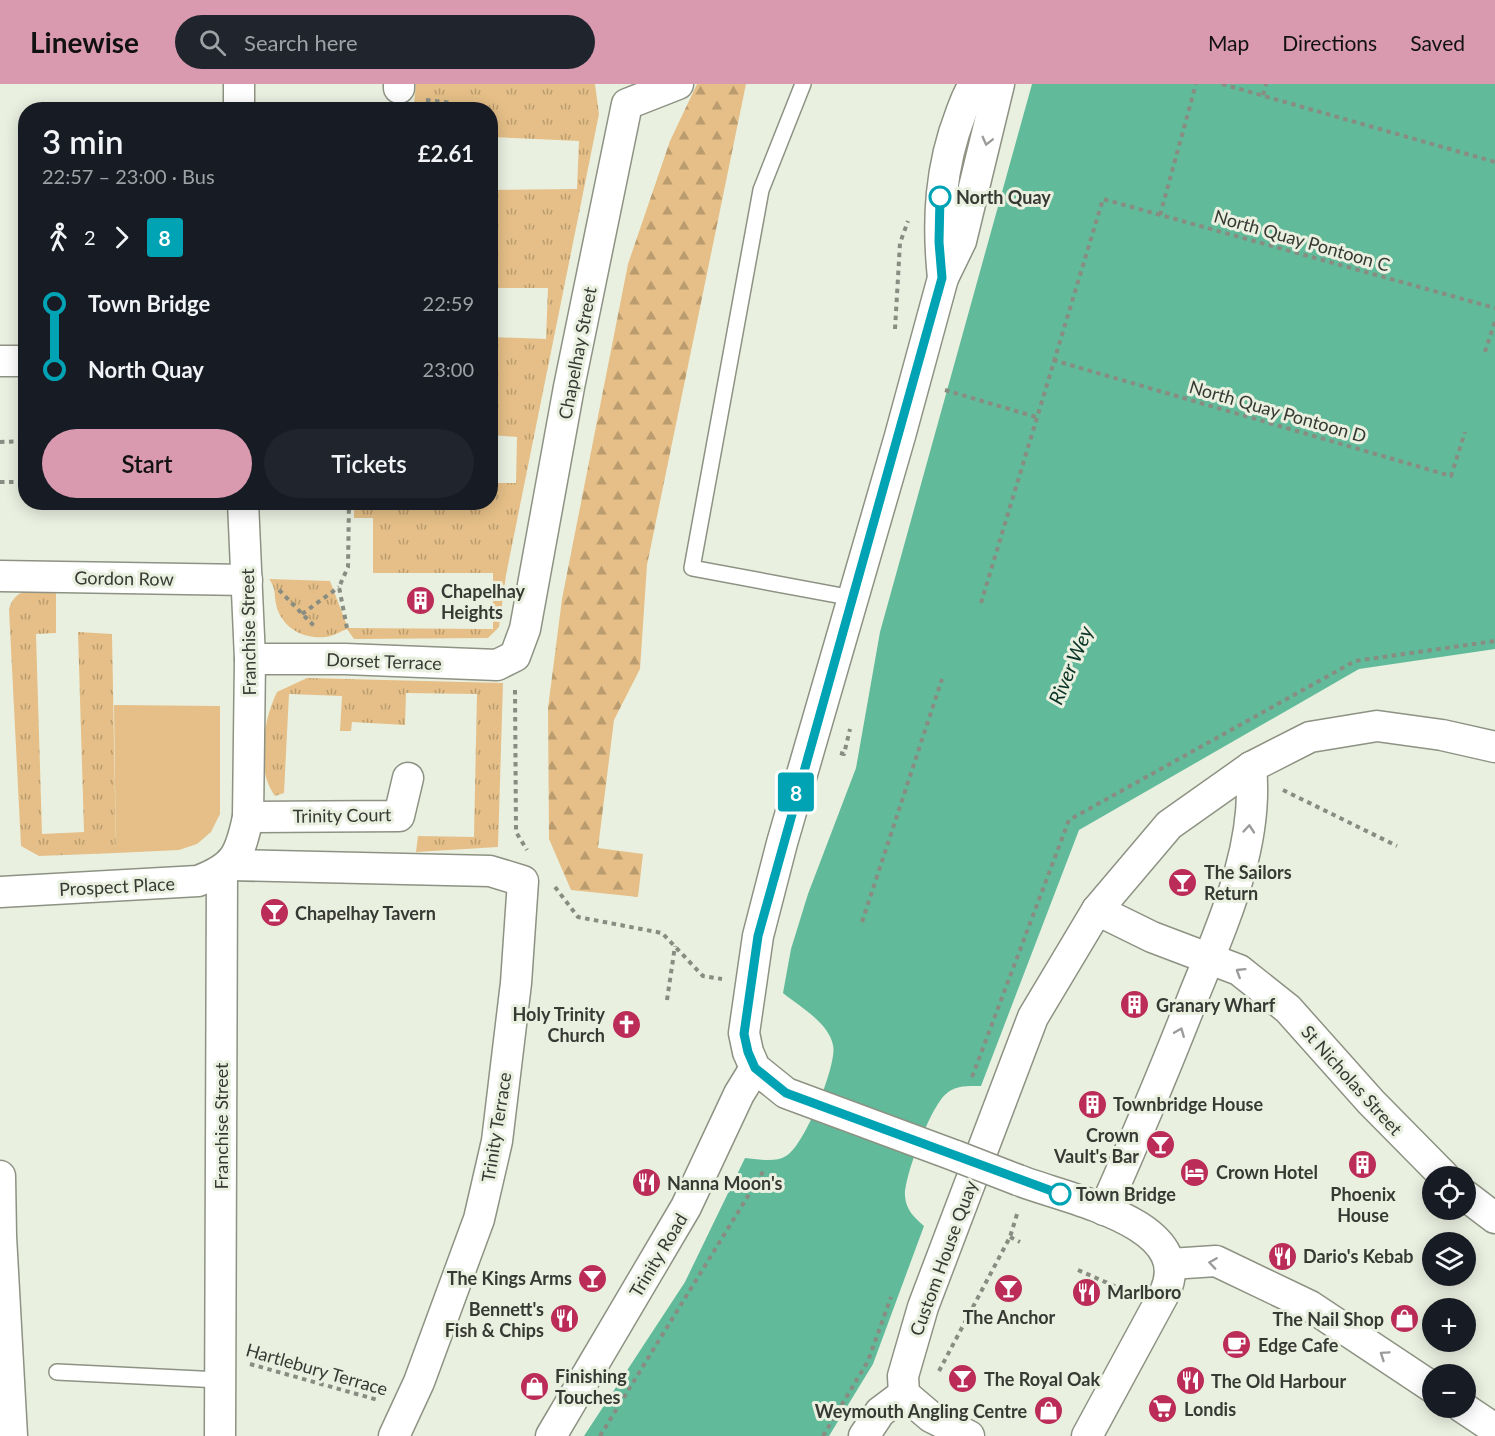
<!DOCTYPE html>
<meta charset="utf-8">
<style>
:root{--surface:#171b24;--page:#20242c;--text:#f1f3f6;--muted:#9ea1a6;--accent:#d999af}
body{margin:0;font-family:Lato,sans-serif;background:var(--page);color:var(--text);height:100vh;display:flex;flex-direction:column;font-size:22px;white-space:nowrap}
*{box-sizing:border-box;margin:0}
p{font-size:20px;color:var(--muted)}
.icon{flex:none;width:33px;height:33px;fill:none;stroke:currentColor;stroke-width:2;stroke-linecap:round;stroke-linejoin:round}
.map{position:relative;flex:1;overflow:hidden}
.sheet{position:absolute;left:18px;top:18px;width:480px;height:408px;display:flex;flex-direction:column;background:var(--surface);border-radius:24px;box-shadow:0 3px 15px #0003}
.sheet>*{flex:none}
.badge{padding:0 12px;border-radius:4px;font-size:21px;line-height:39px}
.buttons{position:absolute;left:1422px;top:1082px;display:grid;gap:12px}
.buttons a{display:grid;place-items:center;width:54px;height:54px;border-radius:50%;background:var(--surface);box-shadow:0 3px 15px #0003;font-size:30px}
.map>.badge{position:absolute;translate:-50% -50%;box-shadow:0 0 0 3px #fff}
.legs{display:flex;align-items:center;gap:9px;height:66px;padding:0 24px;font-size:20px}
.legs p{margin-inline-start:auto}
.summary{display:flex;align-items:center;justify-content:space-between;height:102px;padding:0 24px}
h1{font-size:33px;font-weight:600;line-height:45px}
.cta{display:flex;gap:12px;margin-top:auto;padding:12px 24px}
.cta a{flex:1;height:69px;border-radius:36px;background:var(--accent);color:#111;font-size:24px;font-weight:600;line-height:69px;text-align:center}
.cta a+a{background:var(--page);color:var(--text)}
ul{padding:0 24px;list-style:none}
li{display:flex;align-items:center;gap:21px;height:66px;font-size:22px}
li i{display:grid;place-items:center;width:9px;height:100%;margin:0 8px;background:currentColor}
li i::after{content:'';width:15px;height:15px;margin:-8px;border:4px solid;border-radius:50%;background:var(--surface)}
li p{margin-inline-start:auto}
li:first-child i{background:linear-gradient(#0000 50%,currentColor 0)}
li:last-child i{background:linear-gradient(currentColor 50%,#0000 0)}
header{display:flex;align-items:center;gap:36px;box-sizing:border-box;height:84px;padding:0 30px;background:var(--accent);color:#111}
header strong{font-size:28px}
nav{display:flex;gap:33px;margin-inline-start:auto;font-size:21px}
.search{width:420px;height:54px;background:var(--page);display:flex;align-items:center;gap:15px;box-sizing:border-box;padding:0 21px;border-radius:33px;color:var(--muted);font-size:22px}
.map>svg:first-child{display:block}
.grass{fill:url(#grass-tufts)}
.forest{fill:url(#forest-firs)}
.park{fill:#e5bf87}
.water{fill:#61ba9a}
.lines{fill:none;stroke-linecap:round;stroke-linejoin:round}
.lane-casing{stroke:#8d9283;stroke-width:18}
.street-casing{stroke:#8d9283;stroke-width:33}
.path{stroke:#888c81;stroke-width:4;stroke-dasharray:4.5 4.5;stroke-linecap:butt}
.lane{stroke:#fff;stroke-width:15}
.street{stroke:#fff;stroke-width:30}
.street-bridge-casing{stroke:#8d9283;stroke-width:33;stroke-linecap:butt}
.street-bridge{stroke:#fff;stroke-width:30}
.oneway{stroke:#9b9c99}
.line-1-casing{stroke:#fff;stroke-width:14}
.line-1{stroke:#00a3b4;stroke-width:9}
.stop-1-dot{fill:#fff;stroke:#00a3b4;stroke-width:3}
.labels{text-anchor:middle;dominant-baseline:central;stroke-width:6;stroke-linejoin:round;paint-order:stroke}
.stop-label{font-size:18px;font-weight:bold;fill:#373933;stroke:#eaf0e0;text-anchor:start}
.street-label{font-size:18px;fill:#373933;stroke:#eaf0e0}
.poi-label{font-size:18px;font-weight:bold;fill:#373933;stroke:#eaf0e0;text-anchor:start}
.water-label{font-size:20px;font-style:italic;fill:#0b3427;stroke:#eaf0e0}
</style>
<header>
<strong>Linewise</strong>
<div class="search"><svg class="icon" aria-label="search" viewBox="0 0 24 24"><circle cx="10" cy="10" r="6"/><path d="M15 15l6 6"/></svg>Search here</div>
<nav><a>Map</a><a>Directions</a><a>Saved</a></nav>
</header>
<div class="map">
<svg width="1495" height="1352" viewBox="0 0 1495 1352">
<defs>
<pattern id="grass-tufts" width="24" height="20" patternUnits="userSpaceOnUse" patternTransform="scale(1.5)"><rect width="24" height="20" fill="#e5bf87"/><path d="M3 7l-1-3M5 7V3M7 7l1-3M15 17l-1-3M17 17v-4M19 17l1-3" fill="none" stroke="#ba9c6f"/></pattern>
<pattern id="forest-firs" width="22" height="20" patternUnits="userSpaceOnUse" patternTransform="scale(1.5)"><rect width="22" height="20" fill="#e5bf87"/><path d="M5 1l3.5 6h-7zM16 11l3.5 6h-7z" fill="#ba9c6f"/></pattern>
</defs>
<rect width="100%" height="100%" fill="#eaf0e0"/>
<!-- grass -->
<g class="grass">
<path d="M416 0H595L599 30 506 491 499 543 488 554 354 555 347 545C341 547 332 553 325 553 305 555 286 546 278 527 273 512 277 505 269 495L330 497 348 544 493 545V489H373V434H354V419L490 418 491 399H516L517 353 491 351V253L546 255 548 204H491V106L577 105 579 57 491 53 490 26 428 25V20L414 19Z"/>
<path d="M56 504V549L36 550 42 750 84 748 78 548 112 550 116 769 39 772 21 762 9 525C16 502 35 506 56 504Z"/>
<path d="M307 594 503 599 498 763 416 768 418 752 474 753 477 610 406 609 405 641 352 638 351 647H340L342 612 289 610 284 709 275 712C255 685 263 637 277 608Z"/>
</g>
<!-- forest -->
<polygon class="forest" points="697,0 746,0 647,481 640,585 614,636 598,764 643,770 638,813 571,806 549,755 548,624 562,515 628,180 670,57"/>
<!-- park -->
<polygon class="park" points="114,621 220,622 220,730 211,748 197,760 179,766 116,769"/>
<!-- water -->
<path class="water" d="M1032 0H1495V565L1359 585 1079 746 981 1002C969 1002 955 1001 946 1010 931 1022 904 1093 905 1112 906 1126 914 1133 924 1142L873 1280 829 1352H584L685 1198 745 1074C758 1075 775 1079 786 1072 804 1063 838 979 833 961 828 938 800 923 783 909L791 865 808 810 856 684 880 548Z"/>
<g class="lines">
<defs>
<g id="lane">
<polyline points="803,0 761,106 692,484 853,514"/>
<polyline points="57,1288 220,1296"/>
</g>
<g id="street">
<polyline points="239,0 239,26"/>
<polyline points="399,4 399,0"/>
<path d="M943 194C937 136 940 83 961 29 965 19 968 8 975 0"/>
<polyline points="0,277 26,277"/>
<polyline points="0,492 247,496"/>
<polyline points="250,575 345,575 497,581 515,572 525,545 569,303 627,20 678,0"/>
<polyline points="248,733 399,732 408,694"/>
<polyline points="229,781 490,787 523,797 516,899 497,1057 479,1135 419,1298 394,1352"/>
<path d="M0 808 198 797C235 783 240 771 248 733L250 575 243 418"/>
<polyline points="1097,826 1152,853 1239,886 1288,925 1371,1018 1444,1092"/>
<polyline points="956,1072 786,1009 755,984 748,968 744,949 758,852 782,759 900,352 943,194 961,157 999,0"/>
<polyline points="0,1092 1,1152 12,1352"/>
<path d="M1018 1096C1062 1114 1197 1138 1165 1208L1087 1352"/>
<polyline points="1466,1112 1495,1134"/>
<path d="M1104 1126C1136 1054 1166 983 1194 911 1223 839 1259 762 1251 683"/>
<polyline points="1170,1180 1216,1177 1310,1222 1432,1303"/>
<polyline points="904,1310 903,1292 923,1223 1033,933 1097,826 1169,741 1251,683 1310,653 1377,642 1442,651 1495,663"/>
<polyline points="904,1310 931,1333 969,1352"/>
<polyline points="1462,1323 1495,1345"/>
<polyline points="220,1352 222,788"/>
<polyline points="551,1352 686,1123 739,1010 755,984"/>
<polyline points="864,1352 880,1328 904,1310"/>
</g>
</defs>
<!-- lane casing -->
<use href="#lane" class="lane-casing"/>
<!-- street casing -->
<use href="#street" class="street-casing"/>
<!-- path -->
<g class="path">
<polyline points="1222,0 1495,78"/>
<polyline points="1263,11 1266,0"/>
<polyline points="426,16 452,19 452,26"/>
<polyline points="1160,131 1196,0"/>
<polyline points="895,245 900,159 908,137"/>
<polyline points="1485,268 1495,237"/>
<polyline points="1053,276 1451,392 1465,348"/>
<polyline points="945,306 1036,333"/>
<polyline points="0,358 26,357"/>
<polyline points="0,398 26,398"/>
<polyline points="279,506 316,544"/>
<polyline points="981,519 1103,115 1495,224"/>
<polyline points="302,530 339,503"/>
<polyline points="347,544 339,503 348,483 349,418"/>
<polyline points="515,606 516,748 527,766"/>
<polyline points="840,669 844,670 850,645"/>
<polyline points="1283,706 1397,762"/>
<polyline points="555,803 578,833 662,849 703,892 722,895"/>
<polyline points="862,838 942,595"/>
<polyline points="667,916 675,862"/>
<polyline points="972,993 1069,736 1355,577 1495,557"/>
<polyline points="1010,1153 1020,1158"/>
<polyline points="1078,1186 1128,1208"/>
<polyline points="250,1280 378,1316"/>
<polyline points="939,1287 1010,1153 1018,1127"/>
<polyline points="600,1352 764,1086"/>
<polyline points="823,1352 868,1277 891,1213"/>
</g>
<!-- lane -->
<use href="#lane" class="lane"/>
<!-- street -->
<use href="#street" class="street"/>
<defs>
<polyline id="street-bridge" points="956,1072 1018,1096"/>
</defs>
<!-- street-bridge casing -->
<use href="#street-bridge" class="street-bridge-casing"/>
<!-- street-bridge -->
<use href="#street-bridge" class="street-bridge"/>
</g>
<!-- one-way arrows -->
<defs><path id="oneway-chevron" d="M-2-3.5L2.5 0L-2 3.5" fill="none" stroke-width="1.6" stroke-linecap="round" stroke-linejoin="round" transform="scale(1.5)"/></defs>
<g class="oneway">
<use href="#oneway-chevron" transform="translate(987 57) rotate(104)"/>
<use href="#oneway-chevron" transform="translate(1249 745) rotate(-85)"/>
<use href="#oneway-chevron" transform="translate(1240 888) rotate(-148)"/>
<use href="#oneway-chevron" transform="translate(1180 948) rotate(-68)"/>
<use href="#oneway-chevron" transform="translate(1213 1179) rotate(-172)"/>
<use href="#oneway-chevron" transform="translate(1384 1271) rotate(-146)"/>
</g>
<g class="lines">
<defs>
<polyline id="line-1" points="940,113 939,158 942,194 758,852 744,950 748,968 755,984 786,1009 1060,1110"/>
</defs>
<!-- line-1 casing -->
<use href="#line-1" class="line-1-casing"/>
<!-- line-1 -->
<use href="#line-1" class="line-1"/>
</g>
<!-- icons -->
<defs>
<symbol id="building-disc" viewBox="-11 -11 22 22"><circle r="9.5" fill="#bb2c58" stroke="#eaf0e0"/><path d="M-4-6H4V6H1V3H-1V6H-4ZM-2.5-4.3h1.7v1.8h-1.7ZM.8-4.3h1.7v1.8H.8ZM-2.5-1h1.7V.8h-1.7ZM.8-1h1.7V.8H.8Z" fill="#fff"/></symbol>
<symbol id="bar-disc" viewBox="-11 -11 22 22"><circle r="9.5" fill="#bb2c58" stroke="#eaf0e0"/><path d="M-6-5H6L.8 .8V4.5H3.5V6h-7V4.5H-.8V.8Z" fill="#fff"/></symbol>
<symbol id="church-disc" viewBox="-11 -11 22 22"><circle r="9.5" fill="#bb2c58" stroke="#eaf0e0"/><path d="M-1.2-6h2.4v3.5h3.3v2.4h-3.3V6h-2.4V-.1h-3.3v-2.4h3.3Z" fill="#fff"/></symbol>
<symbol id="hotel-disc" viewBox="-11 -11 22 22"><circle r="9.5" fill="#bb2c58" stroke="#eaf0e0"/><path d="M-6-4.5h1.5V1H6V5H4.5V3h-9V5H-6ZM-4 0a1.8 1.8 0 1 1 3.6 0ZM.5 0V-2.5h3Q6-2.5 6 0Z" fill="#fff"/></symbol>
<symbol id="restaurant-disc" viewBox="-11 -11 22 22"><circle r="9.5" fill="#bb2c58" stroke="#eaf0e0"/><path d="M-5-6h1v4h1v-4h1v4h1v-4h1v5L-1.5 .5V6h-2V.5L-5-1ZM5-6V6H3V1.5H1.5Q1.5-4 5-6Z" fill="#fff"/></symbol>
<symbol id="shop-disc" viewBox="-11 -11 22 22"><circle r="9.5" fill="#bb2c58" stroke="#eaf0e0"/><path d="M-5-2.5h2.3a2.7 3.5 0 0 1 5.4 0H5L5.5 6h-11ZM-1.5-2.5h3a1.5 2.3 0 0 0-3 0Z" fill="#fff"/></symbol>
<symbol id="cafe-disc" viewBox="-11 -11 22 22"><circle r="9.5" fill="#bb2c58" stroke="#eaf0e0"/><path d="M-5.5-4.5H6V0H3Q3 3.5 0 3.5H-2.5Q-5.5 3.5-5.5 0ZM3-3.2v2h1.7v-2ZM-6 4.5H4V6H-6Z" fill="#fff"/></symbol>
<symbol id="supermarket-disc" viewBox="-11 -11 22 22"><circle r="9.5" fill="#bb2c58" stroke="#eaf0e0"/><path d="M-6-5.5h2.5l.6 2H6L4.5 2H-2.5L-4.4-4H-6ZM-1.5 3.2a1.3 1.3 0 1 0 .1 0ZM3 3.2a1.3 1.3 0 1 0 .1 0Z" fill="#fff"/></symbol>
</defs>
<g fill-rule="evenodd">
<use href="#building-disc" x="404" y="500" width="33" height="33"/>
<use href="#bar-disc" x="1166" y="782" width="33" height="33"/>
<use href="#bar-disc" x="258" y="812" width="33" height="33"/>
<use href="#building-disc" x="1118" y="904" width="33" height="33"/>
<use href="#church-disc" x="610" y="924" width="33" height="33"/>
<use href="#building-disc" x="1076" y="1004" width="33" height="33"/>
<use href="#bar-disc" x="1144" y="1044" width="33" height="33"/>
<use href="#building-disc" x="1346" y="1064" width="33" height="33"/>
<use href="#hotel-disc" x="1178" y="1072" width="33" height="33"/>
<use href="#restaurant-disc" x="630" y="1082" width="33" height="33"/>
<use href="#restaurant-disc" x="1266" y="1156" width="33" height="33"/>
<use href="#bar-disc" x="576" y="1178" width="33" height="33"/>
<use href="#bar-disc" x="992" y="1188" width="33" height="33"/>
<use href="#restaurant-disc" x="1070" y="1192" width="33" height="33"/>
<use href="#restaurant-disc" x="548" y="1218" width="33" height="33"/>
<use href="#shop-disc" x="1388" y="1218" width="33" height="33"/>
<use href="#cafe-disc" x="1220" y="1244" width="33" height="33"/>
<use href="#bar-disc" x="946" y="1278" width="33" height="33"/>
<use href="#restaurant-disc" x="1174" y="1280" width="33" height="33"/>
<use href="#shop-disc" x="518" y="1286" width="33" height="33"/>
<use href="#supermarket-disc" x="1146" y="1308" width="33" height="33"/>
<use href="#shop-disc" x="1032" y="1310" width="33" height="33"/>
</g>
<!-- markers -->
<g class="stop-1-dot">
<circle cx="940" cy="113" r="10"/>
<circle cx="1060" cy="1110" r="10"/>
</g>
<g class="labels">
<!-- stop labels -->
<g class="stop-label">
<text x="956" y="113">North Quay</text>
<text x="1076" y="1110">Town Bridge</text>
</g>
<!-- street labels -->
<g class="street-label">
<text transform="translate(1302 156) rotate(16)">North Quay Pontoon C</text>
<text transform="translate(577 269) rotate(-79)">Chapelhay Street</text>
<text transform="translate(1278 327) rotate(16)">North Quay Pontoon D</text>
<text transform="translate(124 494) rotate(1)">Gordon Row</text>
<text transform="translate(248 548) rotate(-91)">Franchise Street</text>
<text transform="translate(384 577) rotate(2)">Dorset Terrace</text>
<text transform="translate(342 731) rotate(-1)">Trinity Court</text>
<text transform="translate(117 802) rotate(-3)">Prospect Place</text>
<text transform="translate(1352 996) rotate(48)">St Nicholas Street</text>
<text transform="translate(221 1042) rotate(-90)">Franchise Street</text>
<text transform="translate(496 1043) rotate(-81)">Trinity Terrace</text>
<text transform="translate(658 1171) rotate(-59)">Trinity Road</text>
<text transform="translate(943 1174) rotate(-70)">Custom House Quay</text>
<text transform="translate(317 1285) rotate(16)">Hartlebury Terrace</text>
</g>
<!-- poi labels -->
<g class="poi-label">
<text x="441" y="507">Chapelhay<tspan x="441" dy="21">Heights</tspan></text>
<text x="1204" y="788">The Sailors<tspan x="1204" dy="21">Return</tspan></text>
<text x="295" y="829">Chapelhay Tavern</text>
<text x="1156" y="921">Granary Wharf</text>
<text x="605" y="930" text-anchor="end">Holy Trinity<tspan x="605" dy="21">Church</tspan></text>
<text x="1113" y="1020">Townbridge House</text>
<text x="1139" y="1051" text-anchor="end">Crown<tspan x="1139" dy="21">Vault's Bar</tspan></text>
<text x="1216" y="1088">Crown Hotel</text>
<text x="667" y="1099">Nanna Moon's</text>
<text x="1363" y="1110" text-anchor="middle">Phoenix<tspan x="1363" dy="21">House</tspan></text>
<text x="1303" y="1172">Dario's Kebab</text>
<text x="572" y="1194" text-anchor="end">The Kings Arms</text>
<text x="1107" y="1208">Marlboro</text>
<text x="544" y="1225" text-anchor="end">Bennett's<tspan x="544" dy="21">Fish &amp; Chips</tspan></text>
<text x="1009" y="1233" text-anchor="middle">The Anchor</text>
<text x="1384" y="1235" text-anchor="end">The Nail Shop</text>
<text x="1258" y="1261">Edge Cafe</text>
<text x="555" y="1292">Finishing<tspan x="555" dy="21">Touches</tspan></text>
<text x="984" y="1295">The Royal Oak</text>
<text x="1211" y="1297">The Old Harbour</text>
<text x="1184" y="1325">Londis</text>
<text x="1027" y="1327" text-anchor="end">Weymouth Angling Centre</text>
</g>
<!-- water labels -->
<g class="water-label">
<text transform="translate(1070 581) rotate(-67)">River Wey</text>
</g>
</g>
</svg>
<div class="buttons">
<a><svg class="icon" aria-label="locate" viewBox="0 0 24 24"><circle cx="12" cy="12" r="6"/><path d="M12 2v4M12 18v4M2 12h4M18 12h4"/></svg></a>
<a><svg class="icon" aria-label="layers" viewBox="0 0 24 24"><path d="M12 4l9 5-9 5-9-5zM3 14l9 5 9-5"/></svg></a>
<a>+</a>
<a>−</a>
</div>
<b class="badge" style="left:796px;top:708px;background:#00a3b4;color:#fff">8</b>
<section class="sheet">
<div class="summary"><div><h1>3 min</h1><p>22:57 – 23:00 · Bus</p></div><b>£2.61</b></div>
<div class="legs"><svg class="icon" aria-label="walk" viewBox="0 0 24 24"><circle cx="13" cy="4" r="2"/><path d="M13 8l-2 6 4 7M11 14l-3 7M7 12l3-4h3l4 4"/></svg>2<svg class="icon" aria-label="forward" viewBox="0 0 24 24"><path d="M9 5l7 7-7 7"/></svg><b class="badge" style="background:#00a3b4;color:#fff">8</b></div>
<ul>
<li><i style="color:#00a3b4"></i><b>Town Bridge</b><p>22:59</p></li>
<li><i style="color:#00a3b4"></i><b>North Quay</b><p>23:00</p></li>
</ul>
<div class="cta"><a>Start</a><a>Tickets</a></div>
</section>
</div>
